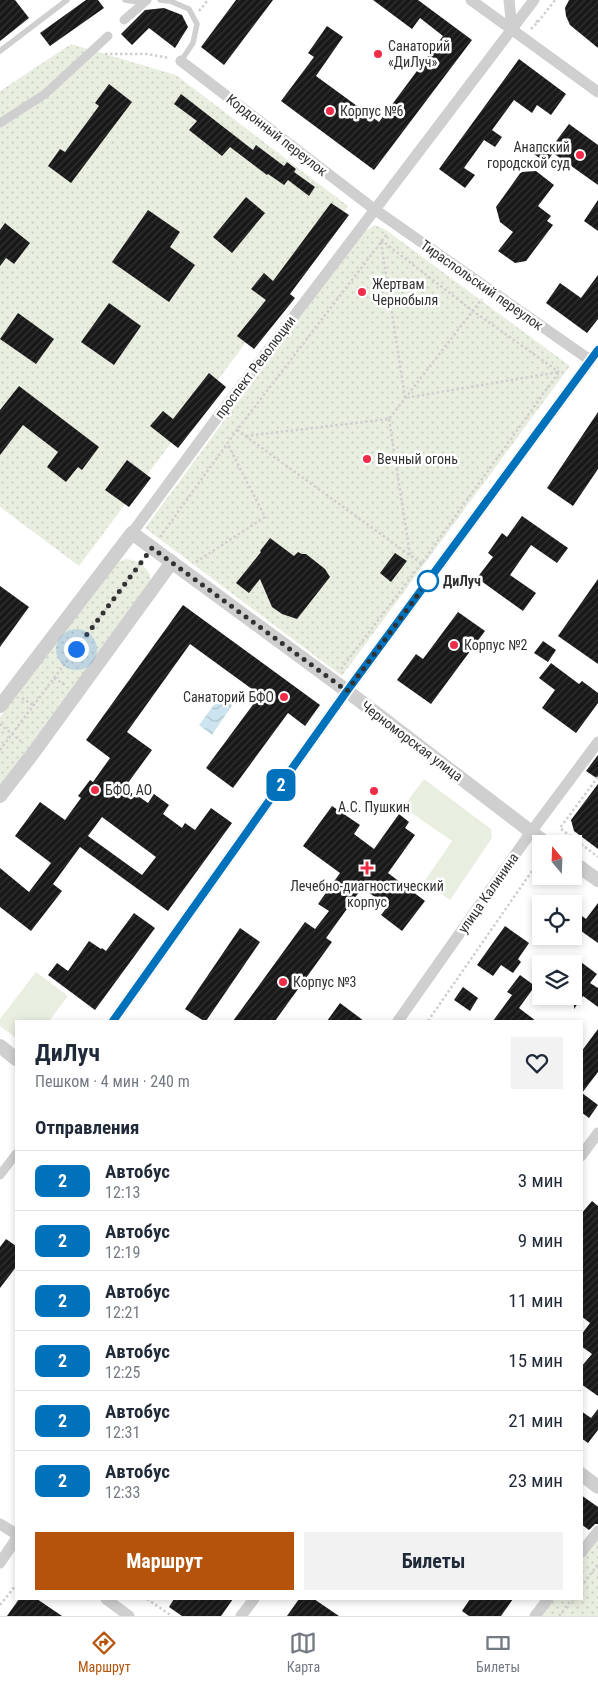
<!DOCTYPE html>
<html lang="ru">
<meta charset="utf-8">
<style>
:root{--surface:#fff;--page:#f2f2f3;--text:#1f2937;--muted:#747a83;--line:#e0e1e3;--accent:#b45309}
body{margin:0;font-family:"Roboto Condensed",sans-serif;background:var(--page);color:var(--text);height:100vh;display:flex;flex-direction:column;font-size:19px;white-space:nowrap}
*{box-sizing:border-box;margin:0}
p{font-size:16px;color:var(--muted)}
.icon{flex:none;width:28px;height:28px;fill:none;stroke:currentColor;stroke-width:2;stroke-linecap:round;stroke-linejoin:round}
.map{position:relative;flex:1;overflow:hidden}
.drawer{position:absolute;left:15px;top:1020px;width:568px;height:580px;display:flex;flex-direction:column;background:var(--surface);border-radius:0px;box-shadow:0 2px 8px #0003}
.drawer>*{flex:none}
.badge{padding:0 10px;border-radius:8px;font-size:18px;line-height:32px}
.needle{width:32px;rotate:341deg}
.tools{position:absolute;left:532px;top:835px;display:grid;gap:10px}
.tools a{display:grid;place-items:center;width:50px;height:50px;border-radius:0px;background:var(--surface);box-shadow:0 2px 8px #0003;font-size:25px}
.you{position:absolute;width:25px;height:25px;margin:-12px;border:4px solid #fff;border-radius:50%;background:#1a73e8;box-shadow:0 0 0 8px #1a73e833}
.map>.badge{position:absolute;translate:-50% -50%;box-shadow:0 0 0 2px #fff}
h2{padding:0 20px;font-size:19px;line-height:45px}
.round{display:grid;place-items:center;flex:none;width:52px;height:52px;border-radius:0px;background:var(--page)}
.headline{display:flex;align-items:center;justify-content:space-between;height:85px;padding:0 20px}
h1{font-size:24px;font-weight:700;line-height:38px}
.cta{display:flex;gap:10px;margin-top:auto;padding:10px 20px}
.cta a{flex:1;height:58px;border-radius:0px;background:var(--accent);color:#fff;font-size:20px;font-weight:700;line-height:58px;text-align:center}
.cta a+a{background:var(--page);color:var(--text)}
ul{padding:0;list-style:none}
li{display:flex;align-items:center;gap:15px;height:60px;padding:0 20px;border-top:1px solid var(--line)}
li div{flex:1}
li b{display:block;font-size:19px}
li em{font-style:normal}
li .badge{min-width:55px;font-weight:700;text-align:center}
.dock{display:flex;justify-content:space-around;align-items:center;height:70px;border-top:1px solid var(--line);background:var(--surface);font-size:14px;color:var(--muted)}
.dock a{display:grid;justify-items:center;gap:2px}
.dock .active{color:var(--accent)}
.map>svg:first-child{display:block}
.grass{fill:#e9efe0}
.park{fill:url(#park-dots)}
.water{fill:url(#water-waves)}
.building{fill:url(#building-hatch);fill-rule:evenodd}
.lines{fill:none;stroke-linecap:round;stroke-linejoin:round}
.path{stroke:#cfcfcf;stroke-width:2.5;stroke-dasharray:2.5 2.5;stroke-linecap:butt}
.service{stroke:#cfcfcf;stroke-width:5.5}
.pedestrian{stroke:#cfcfcf;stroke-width:9}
.minor{stroke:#cfcfcf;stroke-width:11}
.tertiary{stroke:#cfcfcf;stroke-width:14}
.line-casing{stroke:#fff;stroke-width:11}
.line{stroke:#0072bc;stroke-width:8}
.walk{stroke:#323232;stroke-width:5;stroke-dasharray:0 9}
.poi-dot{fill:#f12c49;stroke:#fff;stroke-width:2}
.stop-dot{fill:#fff;stroke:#0072bc;stroke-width:2.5}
.labels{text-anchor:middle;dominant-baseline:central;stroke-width:5;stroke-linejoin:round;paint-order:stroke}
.poi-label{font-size:14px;fill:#323232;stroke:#fff;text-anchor:start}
.street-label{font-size:14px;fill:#323232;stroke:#fff}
.stop-label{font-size:14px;font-weight:bold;fill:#323232;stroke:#fff;text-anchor:start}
</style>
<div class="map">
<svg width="598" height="1616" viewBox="0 0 598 1616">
<defs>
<pattern id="park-dots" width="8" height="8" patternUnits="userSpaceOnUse" patternTransform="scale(1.25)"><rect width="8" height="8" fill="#e9efe0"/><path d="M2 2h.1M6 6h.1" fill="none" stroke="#c8cdc1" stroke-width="1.8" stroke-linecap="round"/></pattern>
<pattern id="water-waves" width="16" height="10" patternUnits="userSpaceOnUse" patternTransform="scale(1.25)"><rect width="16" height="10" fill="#cce4ef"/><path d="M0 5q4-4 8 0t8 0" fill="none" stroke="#b0c4cd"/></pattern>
<pattern id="building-hatch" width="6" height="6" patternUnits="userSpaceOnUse" patternTransform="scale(1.25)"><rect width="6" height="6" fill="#191919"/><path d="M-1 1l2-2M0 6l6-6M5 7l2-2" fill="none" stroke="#323232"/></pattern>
</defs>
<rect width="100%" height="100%" fill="#fff"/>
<!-- grass -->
<g class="grass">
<polygon points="424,779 491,829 492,838 450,900 424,882 452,841 403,807"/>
<polygon points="36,972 68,996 49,1021 16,1021 16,1038 0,1026 0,1019"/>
</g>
<!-- park -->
<g class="park">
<polygon points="71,44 176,75 348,206 79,566 0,507 0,91"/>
<polygon points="375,225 386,230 570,366 342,676 145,528 364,231"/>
<path d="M126 559C135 560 148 566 150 576 151 579 150 582 150 585L0 786V717L115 563Z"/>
<polygon points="598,1539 598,1616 541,1616 554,1599 581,1599 581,1562"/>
</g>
<!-- water -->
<polygon class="water" points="232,700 233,704 212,735 199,725 216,702 220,704"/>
<!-- building -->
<g class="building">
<polygon points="0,0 15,0 29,18 0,41"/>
<polygon points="86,0 98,0 104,8 50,46 40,33"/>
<polygon points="236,0 273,0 224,65 201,47"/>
<polygon points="373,0 418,0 472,40 374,170 281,101 314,57 308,53 327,26 343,37 316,76 379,122 443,36 420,18 412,29"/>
<polygon points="569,0 598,0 598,48 570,25 566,16 565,8"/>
<polygon points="164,8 182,15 188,27 175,48 149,28 132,45 121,34 145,10"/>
<polygon points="519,59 566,94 551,115 537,105 532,113 514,100 492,130 502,137 495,147 484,140 464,168 475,175 465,188 439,169"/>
<polygon points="109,84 132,102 71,183 48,166 60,149 65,152 99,106 95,103"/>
<polygon points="181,94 253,150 256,145 284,166 287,162 296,169 294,172 315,187 309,196 288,180 284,185 268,174 267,175 230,147 222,156 189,130 197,121 174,104"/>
<polygon points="569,124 598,145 598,185 553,153 546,163 534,154 543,142 551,148"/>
<polygon points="536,171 554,185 538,206 551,216 547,221 553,225 526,261 515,263 498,251 513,232 500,222 496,207 521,172"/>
<polygon points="246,197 265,213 232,253 213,237"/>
<polygon points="598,200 598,231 584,221"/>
<polygon points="331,203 349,215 290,294 295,298 254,349 237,336 266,300 251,289 264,273 273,281"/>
<polygon points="148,210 180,232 170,247 195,265 169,302 112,262"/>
<polygon points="5,223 30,243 14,264 6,258 0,266 0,230"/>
<polygon points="598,275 598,319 587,333 546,303 560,283 581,298"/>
<polygon points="109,303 141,326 114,365 81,342"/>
<polygon points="18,313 54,339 36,364 0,339"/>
<polygon points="209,373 226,387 178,448 150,426 163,411 173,419"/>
<polygon points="19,386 99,447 82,470 78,467 66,482 47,467 58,452 23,425 0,455 0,410"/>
<polygon points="598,412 598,469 573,506 547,488"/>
<polygon points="127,460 151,478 129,507 105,490"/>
<polygon points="522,516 568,548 557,563 531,545 510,575 536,593 523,611 477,578 493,557 488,553 502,533 507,537"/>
<polygon points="270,538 294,556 298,552 302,554 306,554 325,569 330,577 297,619 282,614 272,607 260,579 249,593 236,583 261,552 260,551"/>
<polygon points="395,553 407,561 391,582 380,573"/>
<polygon points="598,579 598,664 558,636"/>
<polygon points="0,586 29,607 0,647"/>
<path d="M183 605 320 705 305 726 288 713 233 788 206 768 260 695 190 644 127 732 152 750 125 787 148 803 154 794 169 805 163 814 182 828 185 823 195 830 211 808 232 823 168 911 80 847 53 884 62 891 31 931 0 907V868L29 892 51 863 15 836 40 802 65 820 81 798 78 796 90 780 93 782 110 758 86 740ZM102 817 156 857 142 875 88 836Z"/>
<polygon points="458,612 485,631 431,704 397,680 416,654 423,659"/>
<polygon points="543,641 556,650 548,662 534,653"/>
<polygon points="551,663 579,684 582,681 598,693 598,703 576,733 542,708 555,690 539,678"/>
<polygon points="598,755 598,779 586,771"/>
<polygon points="598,784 598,849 574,831 571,820"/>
<polygon points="332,806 360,825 354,834 374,849 399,814 409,822 405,828 415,835 388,873 425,901 402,931 381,915 388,906 362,888 326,938 332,942 275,1021 233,1021 305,922 315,929 329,911 318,904 340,873 303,846"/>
<polygon points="598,903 598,943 574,926 574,910 586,919"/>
<polygon points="134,913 155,928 95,1010 48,975 57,963 68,971 89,941 101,949 102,948 106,951"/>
<polygon points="505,926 529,943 518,959 521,962 513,973 501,965 493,976 477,965"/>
<polygon points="240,928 260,942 206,1021 204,1021 185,1009"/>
<polygon points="574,957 597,974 590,983 598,988 598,1007 583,996 574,1009"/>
<polygon points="520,975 535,986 519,1008 536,1021 493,1021 512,995 507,992"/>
<polygon points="463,987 478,998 470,1011 454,1000"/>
<polygon points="340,1003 364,1021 327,1021"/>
<polygon points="598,1029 598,1072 582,1093 598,1105 589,1118 581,1112 581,1052"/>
<polygon points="592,1201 598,1206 598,1396 581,1384 581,1367 592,1354 581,1346 581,1335 590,1323 581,1316 581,1214"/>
<polygon points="6,1239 16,1246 16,1267 0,1288 0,1247"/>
<polygon points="598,1409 598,1430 588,1443 581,1438 581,1411 591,1418"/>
<polygon points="581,1495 598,1507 598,1524 595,1524 589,1530 581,1524"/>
<polygon points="19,1599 37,1599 62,1616 7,1616"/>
<polygon points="174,1599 233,1599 221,1616 182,1616 169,1607"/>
<polygon points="299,1599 314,1599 339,1616 287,1616"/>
<polygon points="470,1599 513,1599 501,1616 469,1616 462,1611"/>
</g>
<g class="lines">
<!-- path -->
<g class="path">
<polyline points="199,11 208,0"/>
<polyline points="538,22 555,0"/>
<polyline points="531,29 538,22 534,19"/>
<polyline points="105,54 147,54 169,58"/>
<polyline points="381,240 473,311 559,372"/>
<polyline points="381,242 405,398 559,372"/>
<polyline points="389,419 410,555"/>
<polyline points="237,430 422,564"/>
<polyline points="246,436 389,419 482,299"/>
<polyline points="160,537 237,430 388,233"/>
<polyline points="196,562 265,517 227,443"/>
<polyline points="341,669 421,564 559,372"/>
<polyline points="54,678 65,685"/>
<polyline points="22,698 33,705"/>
<polyline points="0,724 23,743"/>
<polyline points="0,750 145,557"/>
<polyline points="598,777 560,828 598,857"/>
<polyline points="428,1021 541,858"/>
<polyline points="581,1587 598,1564"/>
<polyline points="147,1599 172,1616"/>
<polyline points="0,1605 16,1585"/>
<polyline points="559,1616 572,1599"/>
</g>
<!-- service -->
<g class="service">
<polyline points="125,0 138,2 144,0"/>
<polyline points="160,0 170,1 189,9 197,24 193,43 181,61"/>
<polyline points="0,51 67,0"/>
</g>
<!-- pedestrian -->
<g class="pedestrian">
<polyline points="124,20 147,0"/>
<polyline points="0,123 45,94 108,36"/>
<polyline points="0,1175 16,1154"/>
</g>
<!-- minor -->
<g class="minor">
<polyline points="471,0 598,92"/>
<polyline points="509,0 512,29"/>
<polyline points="181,61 374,209 590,360"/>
<polyline points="132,533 222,411 534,0"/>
<polyline points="113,1021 347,691 598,350"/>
<polyline points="398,1021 531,832 598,742"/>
<polyline points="581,1156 598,1133"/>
<polyline points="0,1524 16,1534"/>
<polyline points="581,1553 598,1531"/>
<polyline points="0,1563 16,1539"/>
<polyline points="106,1599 129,1616"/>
<polyline points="241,1616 254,1599"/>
<polyline points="535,1616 548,1599"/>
</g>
<!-- tertiary -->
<g class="tertiary">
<polyline points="0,706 132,533 347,691 547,844"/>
<polyline points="0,796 34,752 172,562"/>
<polyline points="574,863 598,880"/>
<polyline points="0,1046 16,1059"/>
<polyline points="581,1474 598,1487"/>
</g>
</g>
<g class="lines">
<defs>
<polyline id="line" points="113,1021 347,691 598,350"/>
</defs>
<!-- line casing -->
<use href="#line" class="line-casing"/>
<!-- line -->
<use href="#line" class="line"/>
<!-- walk -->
<polyline class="walk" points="76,649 152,548 347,691 428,581"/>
</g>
<!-- markers -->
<g class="poi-dot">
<circle cx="378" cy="54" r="5"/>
<circle cx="330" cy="111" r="5"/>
<circle cx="580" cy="155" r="5"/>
<circle cx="362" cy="292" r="5"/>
<circle cx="367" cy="459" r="5"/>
<circle cx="454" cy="645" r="5"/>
<circle cx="284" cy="697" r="5"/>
<circle cx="95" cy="790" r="5"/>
<circle cx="374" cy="791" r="5"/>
<path d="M364.5 860.5h5v5h5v5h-5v5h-5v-5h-5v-5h5z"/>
<circle cx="283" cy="982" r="5"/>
</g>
<circle class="stop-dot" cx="428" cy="581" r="10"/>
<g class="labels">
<!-- poi labels -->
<g class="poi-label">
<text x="388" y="46">Санаторий<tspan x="388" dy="16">«ДиЛуч»</tspan></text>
<text x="340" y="111">Корпус №6</text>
<text x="570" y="147" text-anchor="end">Анапский<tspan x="570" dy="16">городской суд</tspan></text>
<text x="372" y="284">Жертвам<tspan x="372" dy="16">Чернобыля</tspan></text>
<text x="377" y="459">Вечный огонь</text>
<text x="464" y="645">Корпус №2</text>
<text x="274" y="697" text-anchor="end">Санаторий БФО</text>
<text x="105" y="790">БФО, АО</text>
<text x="374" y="807" text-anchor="middle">А.С. Пушкин</text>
<text x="367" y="886" text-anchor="middle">Лечебно-диагностический<tspan x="367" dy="16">корпус</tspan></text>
<text x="293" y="982">Корпус №3</text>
</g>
<!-- street labels -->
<g class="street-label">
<text transform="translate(277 135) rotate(38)">Кордонный переулок</text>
<text transform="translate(482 285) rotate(35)">Тираспольский переулок</text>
<text transform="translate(255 367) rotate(-53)">проспект Революции</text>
<text transform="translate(412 741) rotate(37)">Черноморская улица</text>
<text transform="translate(488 893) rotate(-55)">улица Калинина</text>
</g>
<!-- stop labels -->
<g class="stop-label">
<text x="443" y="581">ДиЛуч</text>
</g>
</g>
</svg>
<div class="tools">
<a><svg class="needle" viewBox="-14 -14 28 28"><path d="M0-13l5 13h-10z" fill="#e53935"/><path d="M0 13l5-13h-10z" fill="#747a83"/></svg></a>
<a><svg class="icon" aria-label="locate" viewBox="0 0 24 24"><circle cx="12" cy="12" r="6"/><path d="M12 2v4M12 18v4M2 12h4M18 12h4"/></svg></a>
<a><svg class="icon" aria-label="layers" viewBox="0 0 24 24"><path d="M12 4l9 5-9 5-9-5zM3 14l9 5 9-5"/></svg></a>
</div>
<div class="you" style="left:76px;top:649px"></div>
<b class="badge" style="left:281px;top:785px;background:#0072bc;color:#fff">2</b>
<section class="drawer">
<div class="headline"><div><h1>ДиЛуч</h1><p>Пешком · 4 мин · 240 m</p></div><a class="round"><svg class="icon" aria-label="heart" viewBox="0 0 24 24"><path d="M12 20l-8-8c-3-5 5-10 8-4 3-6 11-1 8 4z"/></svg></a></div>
<h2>Отправления</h2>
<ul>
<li><span class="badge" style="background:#0072bc;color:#fff">2</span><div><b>Автобус</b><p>12:13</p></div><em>3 мин</em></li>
<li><span class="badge" style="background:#0072bc;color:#fff">2</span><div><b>Автобус</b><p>12:19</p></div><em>9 мин</em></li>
<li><span class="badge" style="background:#0072bc;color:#fff">2</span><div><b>Автобус</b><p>12:21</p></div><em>11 мин</em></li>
<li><span class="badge" style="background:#0072bc;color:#fff">2</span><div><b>Автобус</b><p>12:25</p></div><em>15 мин</em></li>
<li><span class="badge" style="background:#0072bc;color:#fff">2</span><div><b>Автобус</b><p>12:31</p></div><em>21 мин</em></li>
<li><span class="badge" style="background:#0072bc;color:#fff">2</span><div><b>Автобус</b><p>12:33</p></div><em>23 мин</em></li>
</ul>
<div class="cta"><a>Маршрут</a><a>Билеты</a></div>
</section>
</div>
<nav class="dock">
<a class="active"><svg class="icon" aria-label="directions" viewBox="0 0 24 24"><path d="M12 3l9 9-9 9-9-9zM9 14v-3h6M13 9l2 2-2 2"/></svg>Маршрут</a>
<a><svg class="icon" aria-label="map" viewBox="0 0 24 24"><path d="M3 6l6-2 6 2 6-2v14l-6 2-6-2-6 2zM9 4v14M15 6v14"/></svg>Карта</a>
<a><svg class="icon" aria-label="tickets" viewBox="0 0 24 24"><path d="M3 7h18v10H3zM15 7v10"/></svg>Билеты</a>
</nav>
